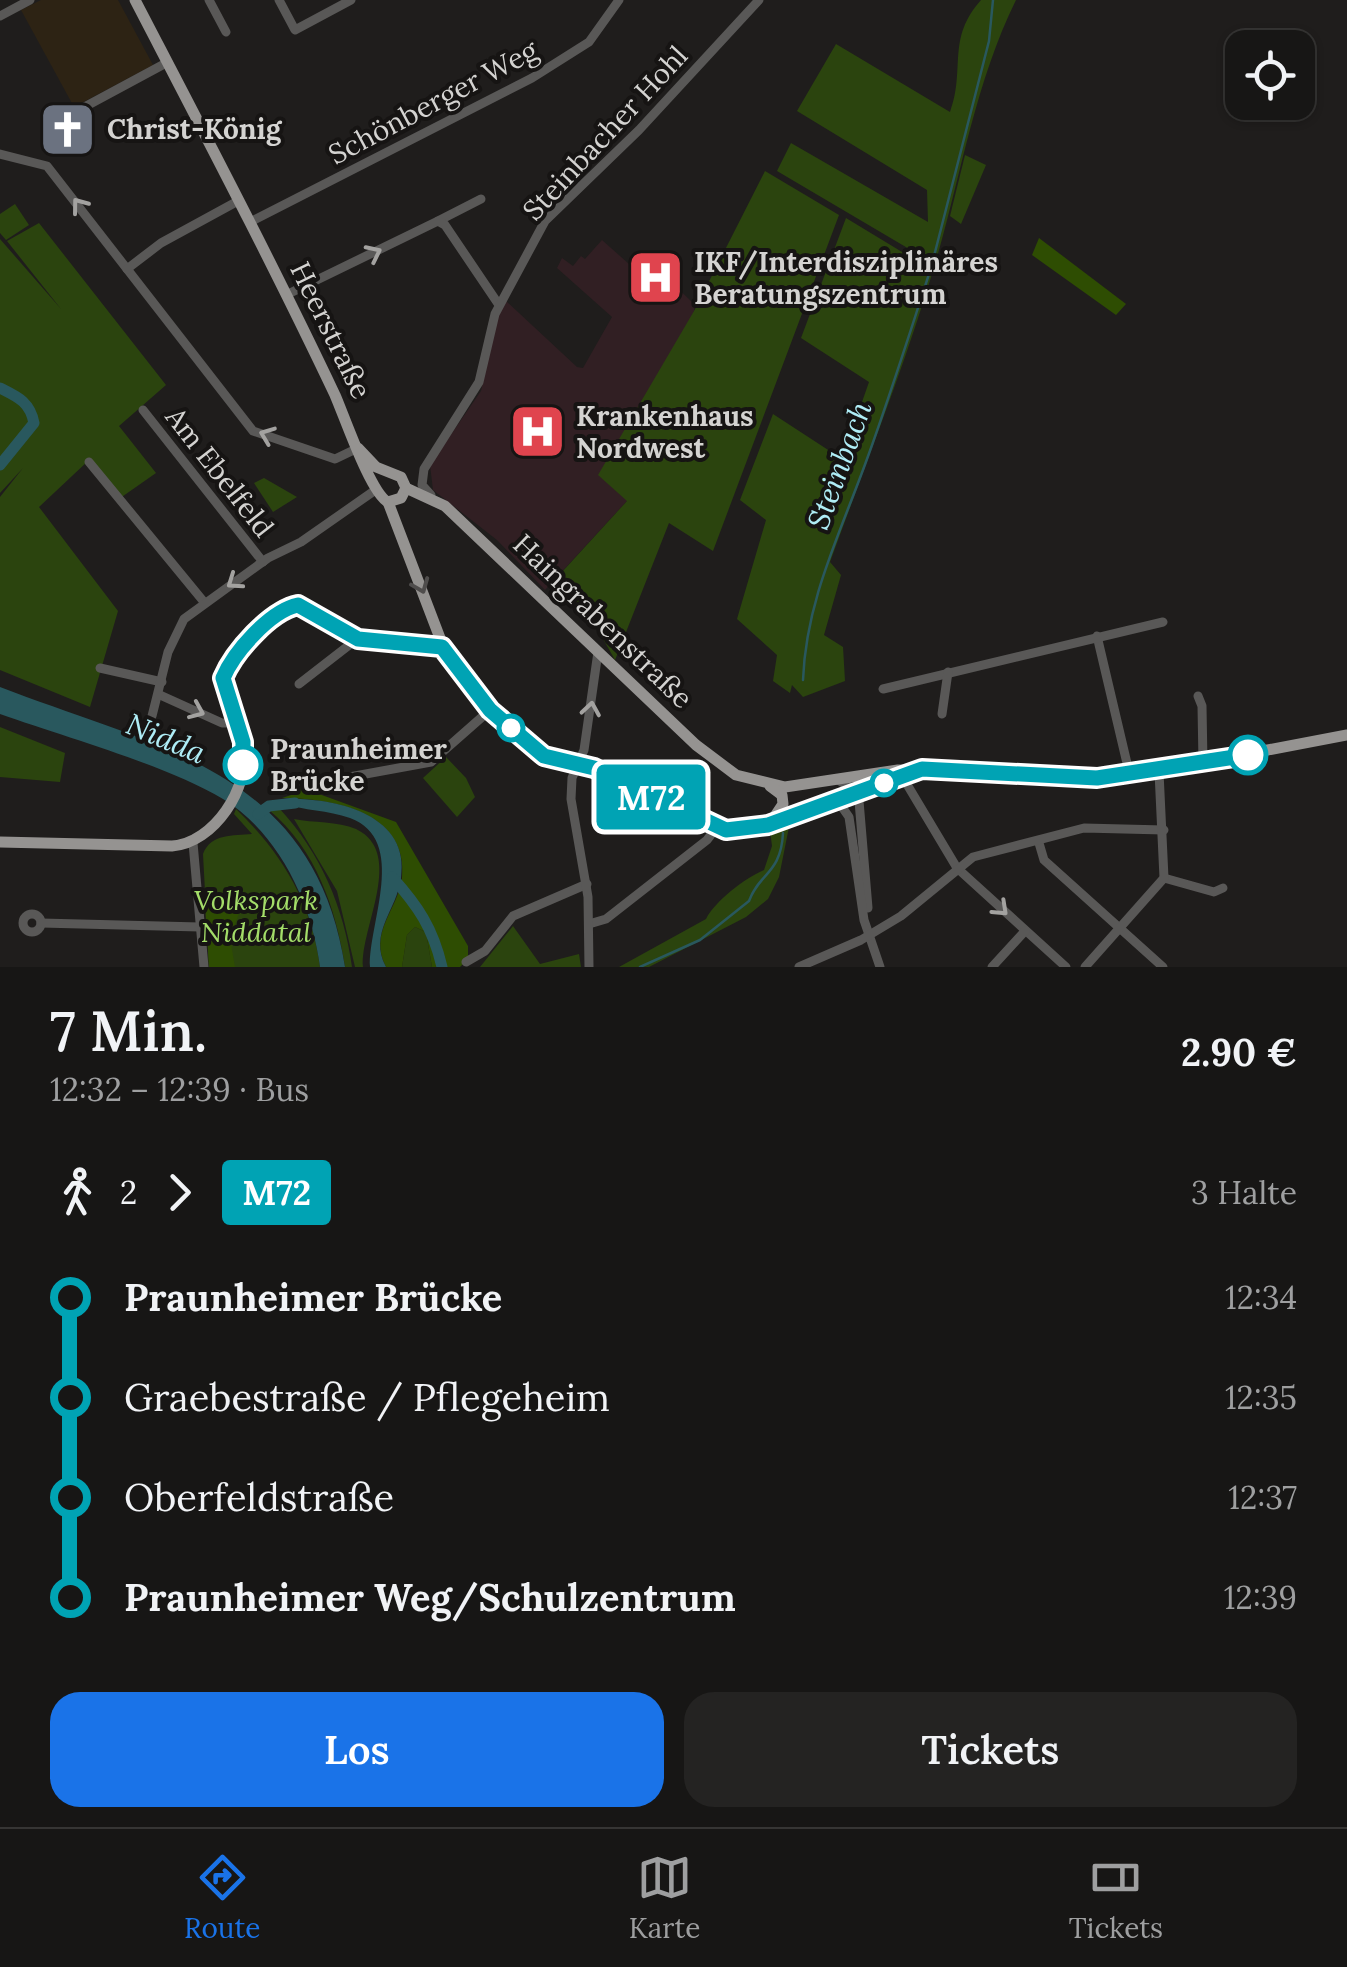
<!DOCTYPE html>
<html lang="de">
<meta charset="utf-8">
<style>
:root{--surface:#171615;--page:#242322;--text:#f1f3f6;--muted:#9e9fa0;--line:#363534;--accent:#1a73e8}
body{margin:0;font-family:Lora,serif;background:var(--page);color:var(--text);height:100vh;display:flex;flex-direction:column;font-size:38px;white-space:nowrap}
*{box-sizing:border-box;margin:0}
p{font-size:32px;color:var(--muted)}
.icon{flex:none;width:55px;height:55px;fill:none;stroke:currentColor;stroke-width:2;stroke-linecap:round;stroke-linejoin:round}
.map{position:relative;height:967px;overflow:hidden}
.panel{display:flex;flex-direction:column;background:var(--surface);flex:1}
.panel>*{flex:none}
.badge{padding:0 20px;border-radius:8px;font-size:35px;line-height:65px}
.tools{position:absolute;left:1225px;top:30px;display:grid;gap:20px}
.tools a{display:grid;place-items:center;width:90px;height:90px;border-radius:20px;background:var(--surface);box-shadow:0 2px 8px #0004,0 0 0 2px var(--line);font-size:50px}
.map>.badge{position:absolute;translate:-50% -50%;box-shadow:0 0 0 5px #fff}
.legs{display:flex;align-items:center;gap:15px;height:110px;padding:0 50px;font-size:32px}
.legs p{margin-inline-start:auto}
.summary{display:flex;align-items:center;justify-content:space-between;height:170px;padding:0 50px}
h1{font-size:55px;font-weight:600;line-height:75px}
.action{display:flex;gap:20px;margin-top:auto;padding:20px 50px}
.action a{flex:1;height:115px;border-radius:30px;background:var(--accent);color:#fff;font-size:40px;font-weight:600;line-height:115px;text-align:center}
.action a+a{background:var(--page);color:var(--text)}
ul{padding:0 50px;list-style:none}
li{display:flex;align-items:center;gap:35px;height:100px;font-size:38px}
li i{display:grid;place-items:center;width:15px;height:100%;margin:0 12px;background:currentColor}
li i::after{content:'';width:25px;height:25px;margin:-12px;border:8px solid;border-radius:50%;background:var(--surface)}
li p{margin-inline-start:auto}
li:first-child i{background:linear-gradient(#0000 50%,currentColor 0)}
li:last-child i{background:linear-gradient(currentColor 50%,#0000 0)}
.dock{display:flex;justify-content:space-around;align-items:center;height:140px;border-top:2px solid var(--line);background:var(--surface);font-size:28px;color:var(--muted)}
.dock a{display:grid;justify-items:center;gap:5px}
.dock .active{color:var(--accent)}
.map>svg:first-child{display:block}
.commercial{fill:#2d2314}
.medical{fill:#311f23}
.green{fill:#2b440e}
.forest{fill:#2e4d02}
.water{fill:#29585e}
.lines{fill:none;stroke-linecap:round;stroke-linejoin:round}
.stream{stroke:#29585e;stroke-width:2.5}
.river{stroke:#29585e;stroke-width:11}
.minor{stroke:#595857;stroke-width:9}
.major{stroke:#959391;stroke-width:11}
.oneway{stroke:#a3a2a0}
.oneway2{stroke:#4f4d4c}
.line-1-casing{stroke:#fff;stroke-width:22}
.line-1{stroke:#00a3b4;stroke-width:15}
.stop-1-dot{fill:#fff;stroke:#00a3b4;stroke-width:5}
.labels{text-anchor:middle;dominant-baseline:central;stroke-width:8;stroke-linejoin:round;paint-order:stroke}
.street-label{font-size:28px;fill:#d4d3d1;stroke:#161413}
.poi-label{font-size:28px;font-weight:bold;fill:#d4d3d1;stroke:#161413;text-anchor:start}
.stop-label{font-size:28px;font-weight:bold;fill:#d4d3d1;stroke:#161413;text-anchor:start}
.park-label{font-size:28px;font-style:italic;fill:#a3dd69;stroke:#161413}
.water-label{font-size:30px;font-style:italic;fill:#afedf6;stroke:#161413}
</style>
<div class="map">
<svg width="1347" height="967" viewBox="0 0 1347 967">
<rect width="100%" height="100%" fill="#1f1d1c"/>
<!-- commercial -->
<polygon class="commercial" points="41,0 118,0 153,65 74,107 21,10"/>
<!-- medical -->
<polygon class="medical" points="602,240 638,272 650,261 695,305 694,311 627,501 545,590 497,540 433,490 430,465 481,391 497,318 506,301 577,367 583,368 612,317 557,268 562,258 573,266 581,256 585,259"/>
<!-- green -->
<g class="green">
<path d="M981 0H1016C975 83 961 176 935 264 905 365 866 463 830 562L841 575 824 635 843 647 845 681 803 697 792 685 790 693 773 681 777 655 737 619 766 520 740 500 773 414 842 459 869 382 801 338 846 218 912 258 916 253 777 171 791 143 928 222 927 190 797 111 836 44 950 112C966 69 946 39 981 0Z"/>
<polygon points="965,155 986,165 961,224 950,216"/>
<polygon points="765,171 839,215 713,551 669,523 615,660 594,623 551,584 627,501 598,475 694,311"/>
<polygon points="15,204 29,225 6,240 0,233 0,214"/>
<polygon points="39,223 166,385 119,426 156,473 116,501 88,461 39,507 118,611 90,707 0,670 0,497 23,468 0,493 0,239 61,309 7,241"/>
<polygon points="264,478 297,497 273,512 254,483"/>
<polygon points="0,727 65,753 60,782 0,777"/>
<polygon points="446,757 466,778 475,797 457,817 423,778"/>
<path d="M279 808C320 852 344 907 352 967H345C336 909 316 849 269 810Z"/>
<path d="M236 809C282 853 312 903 320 967H209L203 854C211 833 233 836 252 834L234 814Z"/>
<path d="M294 819C313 823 338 821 356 829 406 853 360 928 363 967H355L337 891Z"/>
<path d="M789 827 779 877 768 899 746 917 649 967H619L706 919C715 901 745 878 764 870L772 846 770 831Z"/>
<polygon points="513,926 540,964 579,954 581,967 480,967"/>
<polygon points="415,927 426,932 432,967 402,967 407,935"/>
</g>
<!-- forest -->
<g class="forest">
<polygon points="1039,238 1126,304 1116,315 1032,255"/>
<path d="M297 786 396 822 468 946V959L460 967H432L426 932 415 927 407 935 402 967H386C368 932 398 910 402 878 409 812 332 798 282 798L291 795Z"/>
<polygon points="245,897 230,938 235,967 209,967 205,905"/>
</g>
<!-- water -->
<g class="water">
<path d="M0 687C160 749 314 770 345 967H320C312 904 279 833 223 799 166 765 65 737 0 714Z"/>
<path d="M283 799C332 797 411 813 401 878 397 910 368 933 386 967H370C368 924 409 840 350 818 328 810 304 811 282 803Z"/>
</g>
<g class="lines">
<!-- stream -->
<g class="stream">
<polyline points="932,264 989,41 993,0"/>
<path d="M803 680C806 600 840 534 867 459 890 396 910 332 931 268"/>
<path d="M640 967 700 940 749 901C759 873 781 874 783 833"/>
</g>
<!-- river -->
<g class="river">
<path d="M0 388C18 397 30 402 34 423L0 465"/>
<polyline points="258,814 269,806 295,803"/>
<path d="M392 877C418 906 433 928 442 967"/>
</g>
<!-- minor -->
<g class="minor">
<polyline points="209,0 226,32"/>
<polyline points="279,0 295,30 351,0"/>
<polyline points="0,16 30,0"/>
<polyline points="77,111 168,62"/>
<polyline points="0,154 47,166 253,431 335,459 358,448"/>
<polyline points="438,221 481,199"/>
<polyline points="250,222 532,78 589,42 619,0"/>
<polyline points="127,269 161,243 238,201"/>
<polyline points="286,295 438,221 445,225 499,305"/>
<polyline points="143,410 263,562"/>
<polyline points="89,462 204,602"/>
<polyline points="431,495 422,485 424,469 479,382 495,314 545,221 639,130 759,0"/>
<polyline points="1097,636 1130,776"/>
<polyline points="100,668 162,682"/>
<polyline points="299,684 357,639"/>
<polyline points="883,689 1163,622"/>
<polyline points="160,695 222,723 236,723"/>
<polyline points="1198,696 1202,706 1203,763"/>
<polyline points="942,714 948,672"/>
<polyline points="152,716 168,652 184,619 268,558 301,542 374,491"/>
<polyline points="902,776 957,868 1066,967"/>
<polyline points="838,780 856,791 859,801 868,908"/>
<polyline points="311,784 431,762 490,710"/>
<polyline points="831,803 842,807 849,817 864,920 880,967"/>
<polyline points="193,843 204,967"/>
<polyline points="1039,843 1044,860 1163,967"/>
<polyline points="1164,878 1214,892 1223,888"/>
<circle cx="32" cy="923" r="9"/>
<polyline points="41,923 200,927"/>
<polyline points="589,924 606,919 707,840 716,828"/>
<polyline points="466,962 485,951 513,916 587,884"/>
<polyline points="589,967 588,897 571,799 572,778 584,750 598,652"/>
<polyline points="799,967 861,940 901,916 973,857 1084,828 1164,830"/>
<polyline points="992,967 1025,931"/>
<polyline points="1085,967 1164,878 1159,772"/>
</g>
<!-- major -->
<g class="major">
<path d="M135 0C203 131 272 262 335 395 345 418 371 494 388 502L401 498 406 488 401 477 376 467 358 448"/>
<polyline points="406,488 445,506 696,745 736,775 785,787 898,770 1130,776 1347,735"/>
<polyline points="388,502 448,659 490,710 544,756 593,769 726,831 767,825 908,774"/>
<polyline points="770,786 782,795 783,804 771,822"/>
<path d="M0 842 172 846C214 843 250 788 244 746 240 722 223 703 223 678L255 636 291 607 308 609 357 639 442 647"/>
</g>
</g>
<!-- one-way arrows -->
<defs><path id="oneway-chevron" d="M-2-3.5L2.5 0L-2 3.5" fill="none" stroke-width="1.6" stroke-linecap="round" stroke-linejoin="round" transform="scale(2.5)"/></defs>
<g class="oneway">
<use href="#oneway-chevron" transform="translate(79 205) rotate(-127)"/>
<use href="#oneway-chevron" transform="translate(374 253) rotate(-26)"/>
<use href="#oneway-chevron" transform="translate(267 435) rotate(-159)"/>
<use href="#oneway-chevron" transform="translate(234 582) rotate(145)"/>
<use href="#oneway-chevron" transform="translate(591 709) rotate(-81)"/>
<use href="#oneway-chevron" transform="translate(197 711) rotate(23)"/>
<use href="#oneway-chevron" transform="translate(1001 909) rotate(43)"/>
</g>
<use class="oneway2" href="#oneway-chevron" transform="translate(421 586) rotate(68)"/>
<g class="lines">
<defs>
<path id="line-1" d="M243 765V742L223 678C234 652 270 611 298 605L358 639 442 647 490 710 544 756 594 768 726 830 768 825 922 769 1097 778 1248 755"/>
</defs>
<!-- line-1 casing -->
<use href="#line-1" class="line-1-casing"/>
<!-- line-1 -->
<use href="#line-1" class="line-1"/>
</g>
<!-- icons -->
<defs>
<symbol id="church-square" viewBox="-11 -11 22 22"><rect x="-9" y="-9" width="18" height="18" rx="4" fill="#6b7280" stroke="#161413"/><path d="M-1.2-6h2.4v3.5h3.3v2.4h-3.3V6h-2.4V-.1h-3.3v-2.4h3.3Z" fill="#fff"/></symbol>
<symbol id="hospital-square" viewBox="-11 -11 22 22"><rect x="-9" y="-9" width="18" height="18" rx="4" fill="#e0444e" stroke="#161413"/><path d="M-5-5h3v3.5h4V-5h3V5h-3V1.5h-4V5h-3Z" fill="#fff"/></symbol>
</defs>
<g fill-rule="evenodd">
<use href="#church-square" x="36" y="98" width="63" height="63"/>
<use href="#hospital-square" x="624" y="246" width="63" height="63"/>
<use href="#hospital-square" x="506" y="400" width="63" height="63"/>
</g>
<!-- markers -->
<g class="stop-1-dot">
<circle cx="511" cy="728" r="12"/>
<circle cx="1248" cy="755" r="18"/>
<circle cx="243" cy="765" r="18"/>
<circle cx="884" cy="783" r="12"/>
</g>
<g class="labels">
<!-- street labels -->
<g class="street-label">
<text transform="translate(433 102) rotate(-28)">Schönberger Weg</text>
<text transform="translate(605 133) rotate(-47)">Steinbacher Hohl</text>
<text transform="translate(331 330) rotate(64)">Heerstraße</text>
<text transform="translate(220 472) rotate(52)">Am Ebelfeld</text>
<text transform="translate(603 621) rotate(44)">Haingrabenstraße</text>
</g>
<!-- poi labels -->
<g class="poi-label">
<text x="107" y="129">Christ-König</text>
<text x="694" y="262">IKF/Interdisziplinäres<tspan x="694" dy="32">Beratungszentrum</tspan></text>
<text x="576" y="416">Krankenhaus<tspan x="576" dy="32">Nordwest</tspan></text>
</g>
<!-- stop labels -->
<g class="stop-label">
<text x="270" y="749">Praunheimer<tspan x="270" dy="32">Brücke</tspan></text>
</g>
<!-- park labels -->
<g class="park-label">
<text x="256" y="900">Volkspark<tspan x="256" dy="32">Niddatal</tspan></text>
</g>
<!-- water labels -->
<g class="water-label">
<text transform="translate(839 465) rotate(-70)">Steinbach</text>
<text transform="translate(166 738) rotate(23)">Nidda</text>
</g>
</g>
</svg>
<div class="tools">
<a><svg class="icon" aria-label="locate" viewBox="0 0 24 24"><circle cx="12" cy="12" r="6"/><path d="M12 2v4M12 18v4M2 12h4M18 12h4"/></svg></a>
</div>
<b class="badge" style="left:651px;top:797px;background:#00a3b4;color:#fff">M72</b>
</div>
<section class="panel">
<div class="summary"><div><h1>7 Min.</h1><p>12:32 – 12:39 · Bus</p></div><b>2.90 €</b></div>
<div class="legs"><svg class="icon" aria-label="walk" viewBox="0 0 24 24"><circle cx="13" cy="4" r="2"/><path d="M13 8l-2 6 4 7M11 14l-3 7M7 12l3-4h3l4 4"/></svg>2<svg class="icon" aria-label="forward" viewBox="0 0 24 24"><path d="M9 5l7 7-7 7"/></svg><b class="badge" style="background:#00a3b4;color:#fff">M72</b><p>3 Halte</p></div>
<ul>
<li><i style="color:#00a3b4"></i><b>Praunheimer Brücke</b><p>12:34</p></li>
<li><i style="color:#00a3b4"></i><span>Graebestraße / Pflegeheim</span><p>12:35</p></li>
<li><i style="color:#00a3b4"></i><span>Oberfeldstraße</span><p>12:37</p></li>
<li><i style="color:#00a3b4"></i><b>Praunheimer Weg/Schulzentrum</b><p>12:39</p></li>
</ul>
<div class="action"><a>Los</a><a>Tickets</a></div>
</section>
<nav class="dock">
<a class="active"><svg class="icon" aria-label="directions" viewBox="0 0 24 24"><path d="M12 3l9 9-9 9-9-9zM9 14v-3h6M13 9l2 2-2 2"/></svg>Route</a>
<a><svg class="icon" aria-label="map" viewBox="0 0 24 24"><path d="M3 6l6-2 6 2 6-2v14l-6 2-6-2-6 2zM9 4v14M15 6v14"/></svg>Karte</a>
<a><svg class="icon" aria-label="tickets" viewBox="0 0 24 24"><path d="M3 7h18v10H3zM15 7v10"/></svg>Tickets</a>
</nav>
